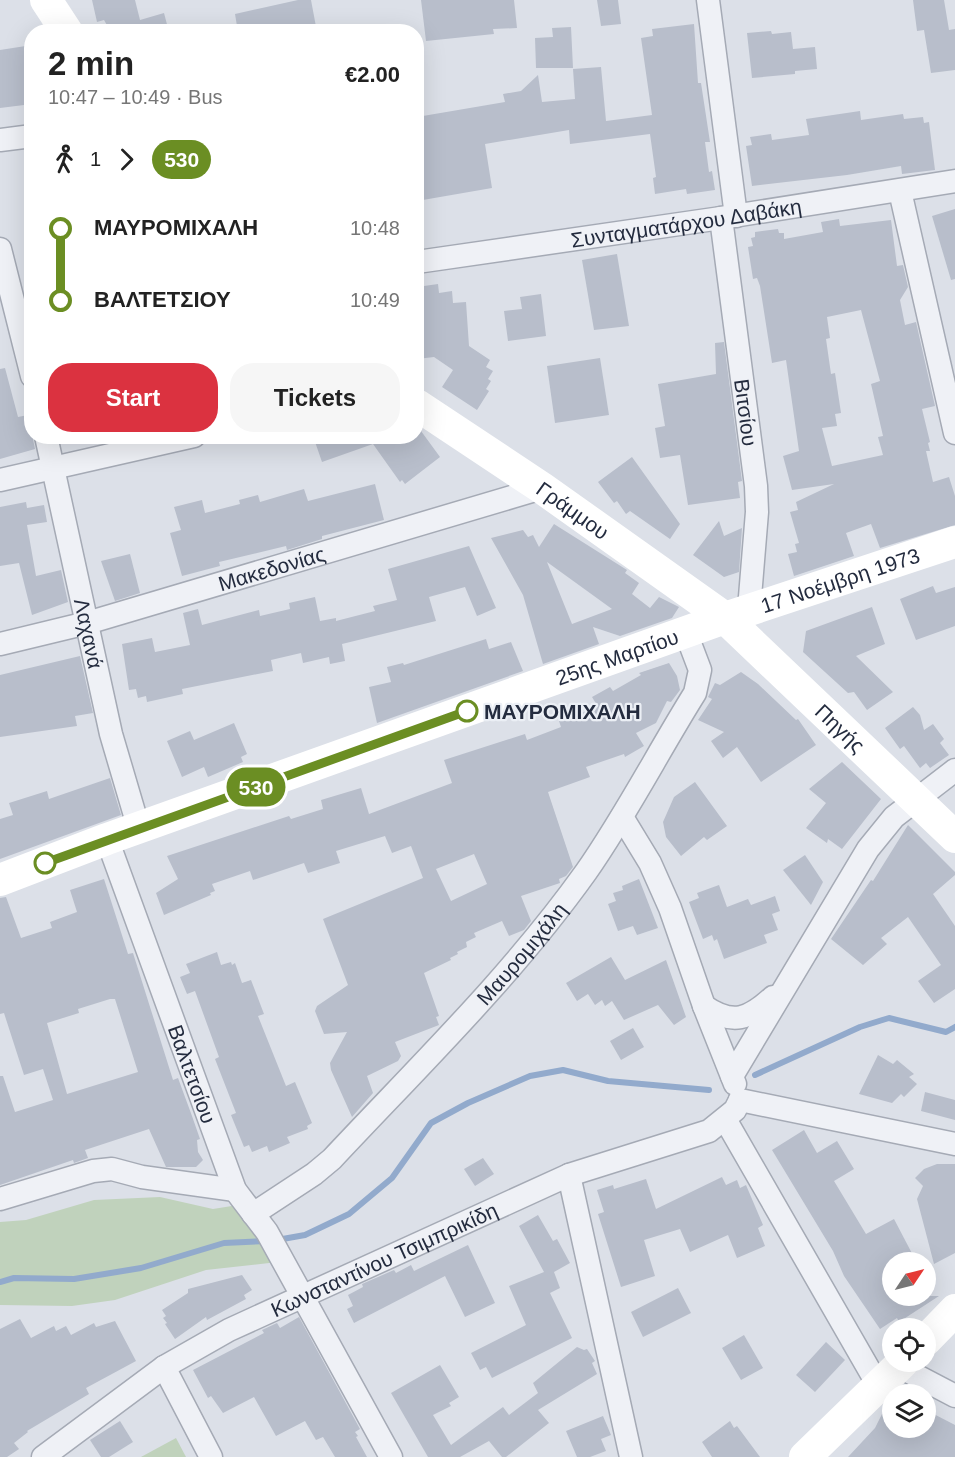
<!DOCTYPE html>
<meta charset="utf-8">
<style>
:root{--surface:#fff;--page:#f6f6f6;--text:#222;--muted:#767676;--accent:#db3240}
body{margin:0;font-family:Arial,sans-serif;background:var(--page);color:var(--text);height:100vh;display:flex;flex-direction:column;font-size:22px;white-space:nowrap}
*{box-sizing:border-box;margin:0}
p{font-size:20px;color:var(--muted)}
.icon{flex:none;width:33px;height:33px;fill:none;stroke:currentColor;stroke-width:2;stroke-linecap:round;stroke-linejoin:round}
.map{position:relative;flex:1;overflow:hidden}
.side{position:absolute;left:24px;top:24px;width:400px;height:420px;display:flex;flex-direction:column;background:var(--surface);border-radius:24px;box-shadow:0 6px 24px #0002}
.side>*{flex:none}
.badge{padding:0 12px;border-radius:20px;font-size:21px;line-height:39px}
.needle{width:39px;rotate:55deg}
.fabs{position:absolute;left:882px;top:1252px;display:grid;gap:12px}
.fabs a{display:grid;place-items:center;width:54px;height:54px;border-radius:50%;background:var(--surface);box-shadow:0 6px 24px #0002;font-size:30px}
.map>.badge{position:absolute;translate:-50% -50%;box-shadow:0 0 0 3px #fff}
.legs{display:flex;align-items:center;gap:9px;height:66px;padding:0 24px;font-size:20px}
.legs p{margin-inline-start:auto}
.head{display:flex;align-items:center;justify-content:space-between;height:102px;padding:0 24px}
h1{font-size:33px;font-weight:600;line-height:45px}
.action{display:flex;gap:12px;margin-top:auto;padding:12px 24px}
.action a{flex:1;height:69px;border-radius:24px;background:var(--accent);color:#fff;font-size:24px;font-weight:600;line-height:69px;text-align:center}
.action a+a{background:var(--page);color:var(--text)}
ul{padding:0 24px;list-style:none}
li{display:flex;align-items:center;gap:21px;height:72px;font-size:22px}
li i{display:grid;place-items:center;width:9px;height:100%;margin:0 8px;background:currentColor}
li i::after{content:'';width:15px;height:15px;margin:-8px;border:4px solid;border-radius:50%;background:var(--surface)}
li p{margin-inline-start:auto}
li:first-child i{background:linear-gradient(#0000 50%,currentColor 0)}
li:last-child i{background:linear-gradient(currentColor 50%,#0000 0)}
.map>svg:first-child{display:block}
.green{fill:#c0d2bc}
.lines{fill:none;stroke-linecap:round;stroke-linejoin:round}
.stream{stroke:#92aacc;stroke-width:6}
.building{fill:#b8becb;fill-rule:evenodd}
.street-casing{stroke:#a5aab5;stroke-width:25}
.street{stroke:#eff1f6;stroke-width:22}
.secondary{stroke:#fff;stroke-width:32}
.line-1-casing{stroke:#fff;stroke-width:14}
.line-1{stroke:#6b8e23;stroke-width:9}
.stop-1-dot{fill:#fff;stroke:#6b8e23;stroke-width:3}
.labels{text-anchor:middle;dominant-baseline:central;stroke-width:4.5;stroke-linejoin:round;paint-order:stroke}
.street-label{font-size:21px;fill:#242c3f;stroke:#ebeff5}
.stop-label{font-size:21px;font-weight:bold;fill:#242c3f;stroke:#ebeff5;text-anchor:start}
</style>
<div class="map">
<svg width="955" height="1457" viewBox="0 0 955 1457">
<rect width="100%" height="100%" fill="#dce0e8"/>
<!-- green -->
<g class="green">
<polygon points="160,1197 213,1209 238,1205 278,1262 206,1270 115,1300 72,1306 0,1305 0,1222 26,1220 94,1200"/>
<polygon points="176,1438 186,1457 141,1457"/>
</g>
<g class="lines">
<!-- stream -->
<g class="stream">
<polyline points="755,1075 860,1027 889,1018 946,1032 955,1027"/>
<polyline points="277,1240 305,1235 349,1214 392,1178 431,1123 468,1103 530,1076 563,1070 608,1081 709,1090"/>
<polyline points="0,1282 14,1278 74,1279 141,1268 224,1243 267,1241"/>
</g>
</g>
<!-- building -->
<g class="building">
<polygon points="92,0 135,0 140,20 164,13 169,32 111,32 104,20 97,22"/>
<polygon points="298,0 311,0 317,32 238,32 235,14"/>
<polygon points="421,0 514,0 517,28 493,29 494,34 426,41"/>
<polygon points="597,0 618,0 621,24 601,26"/>
<polygon points="913,0 944,0 949,30 955,29 955,70 931,73 924,30 917,31"/>
<polygon points="694,24 698,83 701,83 710,142 705,142 709,172 712,171 715,190 687,194 686,189 655,194 653,178 656,177 650,134 570,144 569,130 485,144 492,188 417,201 417,117 505,102 503,94 521,91 538,75 542,102 575,99 573,69 601,67 606,121 652,115 641,38 653,36 652,29"/>
<polygon points="571,27 573,68 536,68 535,38 553,37 552,28"/>
<polygon points="771,31 772,34 791,32 793,49 815,47 817,69 795,71 795,74 752,78 747,33"/>
<polygon points="32,45 32,104 0,108 0,50"/>
<polygon points="860,111 861,120 903,114 904,119 923,117 924,123 929,122 935,170 902,174 901,166 847,175 752,186 746,146 752,145 750,137 771,134 772,140 809,135 806,119"/>
<polygon points="955,209 955,279 951,280 932,216"/>
<path d="M839 219 840 226 891 220 897 266 903 265 908 287 900 300 905 325 916 322 935 406 922 409 930 442 928 443 930 451H926L933 482 949 477 955 496V525L880 548 871 524 846 533 854 556 794 576 788 554 797 552 795 544 799 543 790 512 798 510 796 502 834 484 792 490 783 456 799 451 786 360 772 363 760 286 757 278 753 279 748 247 753 246 751 238 755 237V232L778 229 779 233H784V239L823 232 821 222ZM861 310 880 381 871 384 883 436 878 437 883 455 832 466 822 428 837 426 835 414 841 413 835 373 831 374 826 339 830 338 827 317Z"/>
<polygon points="617,254 629,326 594,330 582,260"/>
<polygon points="438,284 439,293 452,291 453,303 466,302 469,346 490,360 486,367 493,371 488,379 491,381 486,389 489,391 477,410 442,387 453,370 434,357 417,359 417,287"/>
<polygon points="541,294 546,336 508,341 504,311 522,309 520,297"/>
<polygon points="724,342 742,481 738,482 740,498 688,505 680,455 660,458 655,428 665,426 658,384 716,374 715,343"/>
<polygon points="600,358 609,415 555,423 547,366"/>
<polygon points="5,368 18,417 28,415 35,449 0,459 0,369"/>
<polygon points="421,431 440,457 405,484 402,480 400,482 373,444 322,462 313,436 417,436"/>
<polygon points="632,457 680,524 670,539 630,511 626,514 617,501 614,503 598,482"/>
<polygon points="375,484 384,520 322,536 322,539 287,550 286,546 219,562 220,566 182,576 170,533 181,530 174,507 202,500 205,513 240,504 239,500 258,495 260,502 304,489 308,501"/>
<polygon points="26,502 27,508 44,505 47,522 27,525 36,576 61,570 68,602 32,615 19,563 0,566 0,507"/>
<polygon points="719,521 724,536 742,528 739,572 724,577 693,555"/>
<path d="M554 524 627 570 625 573 639 583 632 594 650 608 659 597 679 607 672 618 620 636 593 627 599 644 543 664 523 595 491 538 523 530 528 537 533 535 539 547ZM547 562 612 609 572 624Z"/>
<polygon points="469,546 496,608 477,616 465,587 429,597 436,621 342,644 345,661 330,664 329,657 303,663 301,653 271,660 273,671 182,689 183,694 147,702 146,696 138,698 136,689 129,690 122,644 152,638 155,652 190,645 183,613 198,609 202,625 259,610 260,616 290,609 289,603 315,597 320,621 336,618 336,621 375,611 373,606 397,600 388,569"/>
<polygon points="130,554 140,593 115,601 101,561"/>
<polygon points="933,586 936,593 955,587 955,626 916,640 900,599"/>
<polygon points="872,607 885,644 856,656 893,692 867,710 854,692 848,693 803,652 806,631"/>
<polygon points="486,639 489,649 511,642 523,671 377,723 369,687 391,682 387,667 403,663 404,665"/>
<polygon points="80,656 93,713 75,716 77,726 0,737 0,675"/>
<path d="M669 663 677 676 680 690 671 702 667 701 656 723 636 733 644 746 625 757 624 754 586 767 590 777 548 792 573 867 566 876 559 879 560 883 521 896 531 921 524 930 509 936 502 921 474 933 476 937 466 942 467 947 457 952 458 954 450 958 451 960 424 973 439 1016 436 1017 439 1025 395 1042 401 1056 398 1061 367 1076 373 1093 352 1117 331 1070 330 1063 347 1032 324 1034 315 1011 317 1006 348 985 323 919 423 878 411 846 392 853 385 836 336 851 340 863 308 873 304 863 253 880 250 871 212 884 215 891 210 893 211 895 164 915 156 893 178 879 167 856 289 816 291 819 323 809 321 800 361 788 369 814 452 783 444 760 525 734 527 740 561 727 559 721 598 707 592 697 610 687 613 691 641 675 639 673ZM474 854 487 884 451 901 436 869Z"/>
<polygon points="741,672 758,684 796,720 798,719 816,745 761,782 737,747 723,758 711,741 724,732 698,720 712,699 708,697 715,683 720,685"/>
<polygon points="913,707 920,715 924,730 933,724 944,739 940,743 949,755 930,768 926,763 920,768 904,746 900,749 885,728"/>
<polygon points="234,723 247,754 241,757 243,762 208,777 204,767 182,777 167,741 190,731 194,740"/>
<polygon points="842,762 881,799 842,849 828,839 827,843 806,828 826,803 809,789"/>
<polygon points="110,778 121,815 0,859 0,819 13,815 9,803 47,791 49,799"/>
<polygon points="695,782 727,826 707,840 704,837 681,856 666,837 663,822 674,797"/>
<polygon points="908,825 955,872 955,875 933,894 955,926 955,989 934,1003 918,981 941,965 908,917 881,938 887,944 863,965 831,939 871,880 873,881"/>
<polygon points="805,855 823,882 811,905 783,870"/>
<path d="M104 879 128 954 133 953 173 1080 178 1078 192 1116 200 1139 197 1140 198 1152 203 1160 196 1167H166L149 1129 85 1150 88 1158 74 1163 73 1160 0 1185V1076H3L15 1112 53 1100 43 1069 24 1075 4 1013 0 1014V898L6 897 21 938 52 928 50 922 77 912 70 890ZM110 999H115L138 1072 67 1094 47 1023 79 1013 78 1009Z"/>
<polygon points="639,879 658,928 637,935 633,926 618,931 608,904 616,901 613,893 623,890 622,886"/>
<polygon points="719,885 727,907 748,899 751,905 775,896 780,911 772,914 778,930 764,935 767,943 724,959 717,939 714,941 712,935 703,939 689,902 699,898 697,893"/>
<polygon points="217,952 221,965 231,962 232,965 235,963 242,983 251,980 264,1014 258,1016 286,1086 295,1082 312,1123 307,1126 308,1129 287,1137 290,1143 269,1152 267,1146 252,1152 249,1145 244,1147 231,1115 236,1113 215,1059 219,1057 195,991 187,994 180,977 190,973 186,964"/>
<polygon points="611,957 625,980 666,960 686,1017 674,1025 658,1005 624,1020 612,1001 605,1006 602,1000 595,1005 588,994 577,1001 566,983"/>
<polygon points="633,1028 644,1047 621,1060 610,1041"/>
<polygon points="878,1055 893,1064 897,1060 914,1074 909,1077 917,1084 904,1097 901,1094 892,1103 859,1094"/>
<polygon points="925,1092 955,1100 955,1120 921,1111"/>
<polygon points="804,1130 817,1153 837,1141 854,1169 834,1181 866,1234 894,1219 917,1263 892,1263 892,1296 939,1296 899,1322 897,1318 880,1329 844,1276 833,1251 772,1150"/>
<polygon points="483,1158 494,1174 475,1186 464,1169"/>
<polygon points="937,1164 955,1164 955,1253 934,1264 917,1199 923,1186 915,1178 924,1169"/>
<polygon points="722,1177 726,1185 737,1180 740,1188 746,1185 763,1225 758,1228 765,1246 737,1258 728,1235 690,1252 680,1229 644,1240 655,1276 621,1287 598,1214 604,1212 597,1190 613,1185 614,1189 646,1179 656,1209"/>
<polygon points="538,1215 553,1241 557,1239 570,1263 554,1272 560,1288 550,1293 572,1338 492,1378 486,1367 480,1370 471,1353 526,1325 509,1286 544,1272 519,1226"/>
<polygon points="468,1245 495,1303 465,1317 445,1276 354,1323 347,1309 353,1306 348,1295 363,1287 362,1284 394,1270 396,1273 411,1265 414,1271"/>
<polygon points="242,1275 252,1290 244,1295 246,1299 207,1320 206,1317 175,1339 165,1324 167,1323 163,1318 166,1316 162,1310 188,1293 188,1289"/>
<polygon points="678,1288 691,1313 643,1337 631,1312"/>
<polygon points="299,1317 360,1429 355,1432 358,1436 356,1437 367,1457 335,1457 323,1437 316,1440 305,1421 276,1436 254,1397 223,1413 211,1396 208,1398 193,1370 264,1333 262,1330 277,1323 280,1328"/>
<polygon points="20,1319 31,1338 54,1326 56,1331 66,1326 71,1335 94,1323 96,1327 115,1321 136,1361 86,1388 89,1394 27,1431 28,1432 14,1443 19,1449 7,1457 0,1457 0,1329"/>
<polygon points="744,1335 763,1368 741,1380 722,1348"/>
<polygon points="826,1342 845,1360 815,1392 796,1375"/>
<polygon points="577,1347 584,1350 587,1349 595,1361 592,1363 597,1374 538,1410 549,1423 506,1457 502,1457 489,1441 460,1457 428,1457 391,1393 440,1365 459,1397 449,1403 451,1406 433,1415 451,1445 503,1407 509,1415 538,1393 533,1383"/>
<polygon points="926,1410 955,1425 955,1457 848,1457 875,1428 882,1414 892,1419 892,1428 926,1428"/>
<polygon points="603,1416 611,1435 601,1439 606,1451 590,1457 577,1457 566,1431"/>
<polygon points="120,1421 133,1442 109,1457 101,1457 90,1440"/>
<polygon points="730,1421 734,1428 737,1426 760,1457 712,1457 702,1442"/>
</g>
<g class="lines">
<defs>
<g id="street">
<polyline points="708,0 736,216"/>
<polyline points="0,140 32,136"/>
<polyline points="900,191 955,433"/>
<path id="s1" d="M721 218 756 486 757 512 749 609"/>
<polyline points="0,249 32,376"/>
<path id="s2" d="M417 262 721 218 955 181"/>
<path id="s3" d="M46 436 111 734 139 829"/>
<polyline points="0,480 194,436"/>
<path id="s4" d="M0 644 87 623 542 488"/>
<polyline points="622,817 650,863 670,908 704,1006 735,1084"/>
<path id="s5" d="M107 839 235 1190 267 1232 391 1457"/>
<path d="M704 1006C733 1026 749 1019 773 997"/>
<polyline points="732,1076 868,849 894,817 955,770"/>
<polyline points="740,1100 955,1144"/>
<polyline points="725,1119 878,1385"/>
<polyline points="569,1175 631,1457"/>
<polyline points="0,1199 93,1171 112,1169 142,1177 235,1190"/>
<path id="s6" d="M253 1214 314 1174 332 1159C419 1066 511 977 586 872 626 815 658 752 695 693L700 670 686 633"/>
<polyline points="898,1366 955,1396"/>
<polyline points="164,1367 211,1457"/>
<path id="s7" d="M43 1457 164 1367 229 1330 569 1175 709 1131 735 1110 740 1100"/>
</g>
</defs>
<!-- street casing -->
<use href="#street" class="street-casing"/>
<!-- street -->
<use href="#street" class="street"/>
<!-- secondary -->
<g class="secondary">
<polyline points="46,0 67,32"/>
<path id="s8" d="M417 405 542 488 725 618 955 837"/>
<path id="s9" d="M0 880 107 839 725 618 955 542"/>
<polyline points="926,1340 955,1310"/>
<polyline points="805,1457 903,1362"/>
</g>
</g>
<g class="lines">
<defs>
<polyline id="line-1" points="45,863 467,711"/>
</defs>
<!-- line-1 casing -->
<use href="#line-1" class="line-1-casing"/>
<!-- line-1 -->
<use href="#line-1" class="line-1"/>
</g>
<!-- markers -->
<g class="stop-1-dot">
<circle cx="467" cy="711" r="10"/>
<circle cx="45" cy="863" r="10"/>
</g>
<g class="labels">
<!-- street labels -->
<g class="street-label">
<text stroke="none"><textPath href="#s2" startOffset="272">Συνταγματάρχου Δαβάκη</textPath></text>
<text stroke="none"><textPath href="#s1" startOffset="196">Βιτσίου</textPath></text>
<text stroke="none"><textPath href="#s8" startOffset="188">Γράμμου</textPath></text>
<text stroke="none"><textPath href="#s4" startOffset="282">Μακεδονίας</textPath></text>
<text stroke="none"><textPath href="#s9" startOffset="892">17 Νοέμβρη 1973</textPath></text>
<text stroke="none"><textPath href="#s3" startOffset="202">Λαχανά</textPath></text>
<text stroke="none"><textPath href="#s9" startOffset="656">25ης Μαρτίου</textPath></text>
<text stroke="none"><textPath href="#s8" startOffset="534">Πηγής</textPath></text>
<text stroke="none"><textPath href="#s6" startOffset="376">Μαυρομιχάλη</textPath></text>
<text stroke="none"><textPath href="#s5" startOffset="250">Βαλτετσίου</textPath></text>
<text stroke="none"><textPath href="#s7" startOffset="396">Κωνσταντίνου Τσιμπρικίδη</textPath></text>
</g>
<!-- stop labels -->
<g class="stop-label">
<text x="484" y="711">ΜΑΥΡΟΜΙΧΑΛΗ</text>
</g>
</g>
</svg>
<div class="fabs">
<a><svg class="needle" viewBox="-14 -14 28 28"><path d="M0-13l5 13h-10z" fill="#e53935"/><path d="M0 13l5-13h-10z" fill="#767676"/></svg></a>
<a><svg class="icon" aria-label="locate" viewBox="0 0 24 24"><circle cx="12" cy="12" r="6"/><path d="M12 2v4M12 18v4M2 12h4M18 12h4"/></svg></a>
<a><svg class="icon" aria-label="layers" viewBox="0 0 24 24"><path d="M12 4l9 5-9 5-9-5zM3 14l9 5 9-5"/></svg></a>
</div>
<b class="badge" style="left:256px;top:787px;background:#6b8e23;color:#fff">530</b>
<section class="side">
<div class="head"><div><h1>2 min</h1><p>10:47 – 10:49 · Bus</p></div><b>€2.00</b></div>
<div class="legs"><svg class="icon" aria-label="walk" viewBox="0 0 24 24"><circle cx="13" cy="4" r="2"/><path d="M13 8l-2 6 4 7M11 14l-3 7M7 12l3-4h3l4 4"/></svg>1<svg class="icon" aria-label="forward" viewBox="0 0 24 24"><path d="M9 5l7 7-7 7"/></svg><b class="badge" style="background:#6b8e23;color:#fff">530</b></div>
<ul>
<li><i style="color:#6b8e23"></i><b>ΜΑΥΡΟΜΙΧΑΛΗ</b><p>10:48</p></li>
<li><i style="color:#6b8e23"></i><b>ΒΑΛΤΕΤΣΙΟΥ</b><p>10:49</p></li>
</ul>
<div class="action"><a>Start</a><a>Tickets</a></div>
</section>
</div>
